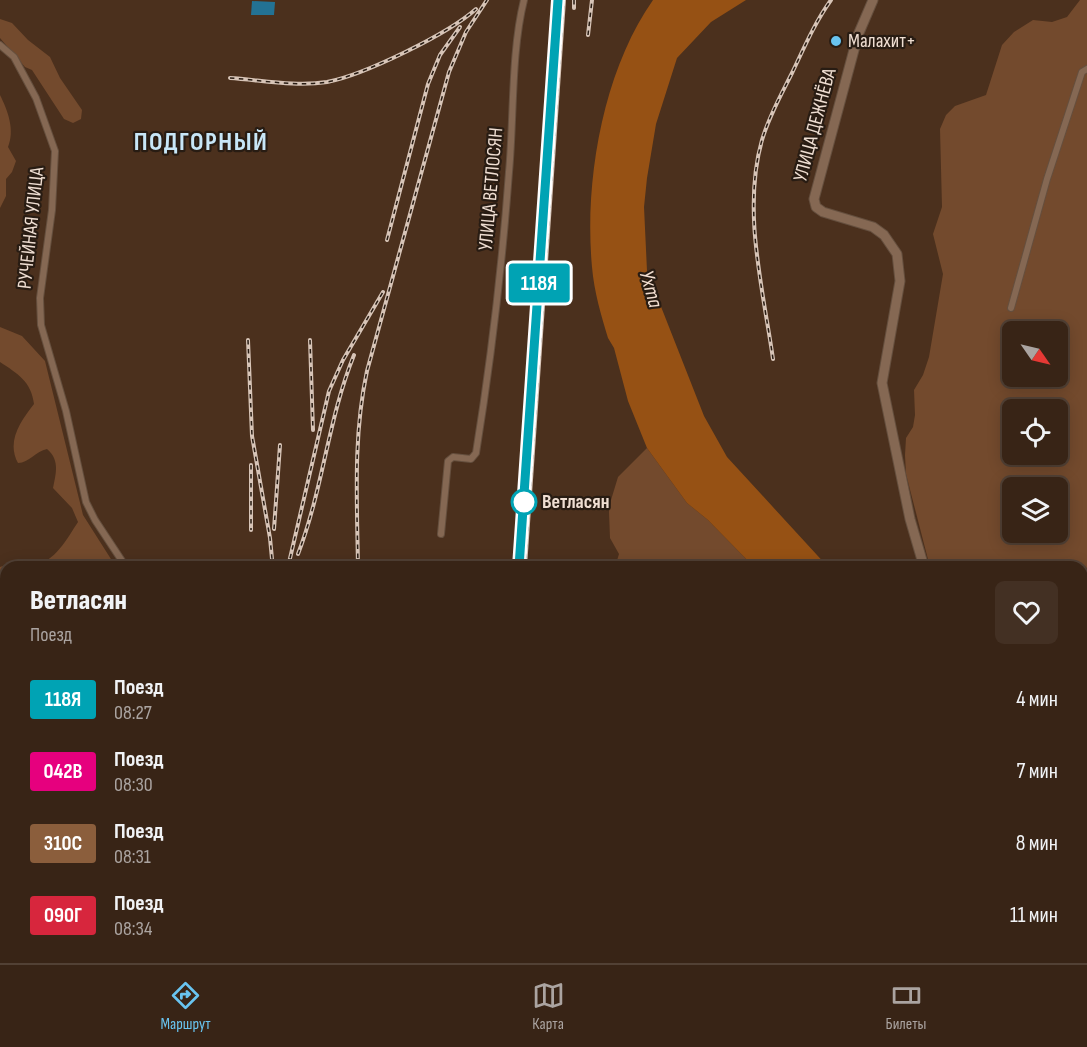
<!DOCTYPE html>
<html lang="ru">
<meta charset="utf-8">
<style>
:root{--surface:#382416;--page:#433023;--text:#f1f3f6;--muted:#aba4a1;--line:#524135;--accent:#69c4f0}
body{margin:0;font-family:"Sofia Sans Condensed",sans-serif;background:var(--page);color:var(--text);height:100vh;display:flex;flex-direction:column;font-size:22px;white-space:nowrap}
*{box-sizing:border-box;margin:0}
p{font-size:20px;color:var(--muted)}
.icon{flex:none;width:33px;height:33px;fill:none;stroke:currentColor;stroke-width:2;stroke-linecap:round;stroke-linejoin:round}
.map{position:relative;flex:1;overflow:hidden}
.drawer{position:absolute;left:0px;top:561px;width:1088px;height:402px;display:flex;flex-direction:column;background:var(--surface);border-radius:18px 18px 0 0;box-shadow:0 3px 15px #0003,0 0 0 2px var(--line)}
.drawer>*{flex:none}
.badge{padding:0 12px;border-radius:4px;font-size:21px;line-height:39px}
.needle{width:39px;rotate:124deg}
.fabs{position:absolute;left:1002px;top:321px;display:grid;gap:12px}
.fabs a{display:grid;place-items:center;width:66px;height:66px;border-radius:9px;background:var(--surface);box-shadow:0 3px 15px #0003,0 0 0 2px var(--line);font-size:30px}
.map>.badge{position:absolute;translate:-50% -50%;box-shadow:0 0 0 3px #fff}
.round{display:grid;place-items:center;flex:none;width:63px;height:63px;border-radius:9px;background:var(--page)}
.overview{display:flex;align-items:center;justify-content:space-between;height:102px;padding:0 30px}
h1{font-size:28px;font-weight:800;line-height:45px}
ul{padding:0;list-style:none}
li{display:flex;align-items:center;gap:18px;height:72px;padding:0 30px}
li div{flex:1}
li b{display:block;font-size:22px}
li em{font-style:normal}
li .badge{min-width:66px;font-weight:700;text-align:center}
.menu{display:flex;justify-content:space-around;align-items:center;height:84px;border-top:2px solid var(--line);background:var(--surface);font-size:16px;color:var(--muted)}
.menu a{display:grid;justify-items:center;gap:3px}
.menu .current{color:var(--accent)}
.map>svg:first-child{display:block}
.green{fill:#734a2d;fill-rule:evenodd}
.water{fill:#965114}
.building{fill:#237294}
.lines{fill:none;stroke-linecap:round;stroke-linejoin:round}
.street-casing{stroke:#654f3e;stroke-width:8}
.secondary-casing{stroke:#654f3e;stroke-width:11}
.street{stroke:#856853;stroke-width:6}
.secondary{stroke:#856853;stroke-width:9}
.rail-casing{stroke:#d7c4b7;stroke-width:4}
.rail{stroke:#281c13;stroke-width:1.5;stroke-dasharray:4.5;stroke-linecap:butt}
.line-casing{stroke:#fff;stroke-width:14}
.line{stroke:#00a3b4;stroke-width:9}
.poi-dot{fill:#69c4f0;stroke:#281c13;stroke-width:2}
.stop-dot{fill:#fff;stroke:#00a3b4;stroke-width:3}
.labels{text-anchor:middle;dominant-baseline:central;stroke-width:4.5;stroke-linejoin:round;paint-order:stroke}
.poi-label{font-size:20px;fill:#efded2;stroke:#281c13;text-anchor:start}
.street-label{font-size:20px;fill:#efded2;stroke:#281c13}
.stop-label{font-size:20px;font-weight:bold;fill:#efded2;stroke:#281c13;text-anchor:start}
.water-label{font-size:21px;font-style:italic;fill:#f2ded0;stroke:#281c13}
.district-label{font-size:26px;font-weight:bold;letter-spacing:1.5px;fill:#c7e6f7;stroke:#281c13}
</style>
<div class="map">
<svg width="1087" height="963" viewBox="0 0 1087 963">
<rect width="100%" height="100%" fill="#4b301d"/>
<!-- green -->
<g class="green">
<path d="M1080 0H1087V568L1043 559 1004 567H930L906 474 905 455 906 438 913 427 915 415 914 390 923 375 929 357 943 274 933 234 942 207 940 129 946 115 955 106 986 95 1002 45 1014 32 1033 20 1052 22 1067 17ZM1012 332H1058V376H1012ZM1012 410H1058V454H1012ZM1012 488H1058V532H1012Z"/>
<polygon points="0,19 12,23 28,40 50,57 60,78 82,110 81,119 73,123 64,119 32,70 25,67 0,38"/>
<path d="M0 95C8 111 15 130 8 147L16 161 12 172 6 179V196L0 208Z"/>
<path d="M0 327 22 336 45 361 83 515 116 567H6V634L0 638V567C12 562 21 566 33 565 54 564 68 537 78 522L72 508 53 488C56 473 60 460 47 449 36 451 29 463 18 463 6 441 21 421 34 404 31 381 18 374 0 362Z"/>
<polygon points="647,448 687,503 708,520 754,567 615,567 619,554 610,538 609,512 611,500 618,477"/>
<polygon points="1082,668 1087,669 1087,963 962,963 965,957 1082,957"/>
<polygon points="0,846 6,848 6,957 63,957 63,963 0,963"/>
<polygon points="76,957 499,957 501,963 76,963"/>
<polygon points="590,957 707,957 703,963 590,963"/>
</g>
<!-- water -->
<g class="water">
<path d="M653 0H746L711 22 677 58 656 124 647 178 644 207 647 271 704 416 727 457 828 567H754L708 520 687 503 647 448 628 401 614 348 608 338C601 315 594 291 592 267 584 181 603 71 653 0Z"/>
<polygon points="0,677 2,692 6,696 6,817 0,814"/>
<polygon points="707,957 783,957 779,963 703,963"/>
</g>
<!-- building -->
<polygon class="building" points="252,1 275,2 274,15 251,15"/>
<g class="lines">
<defs>
<g id="street">
<polyline points="0,45 14,57 36,98 55,151 52,210 40,298 41,325 66,411 86,502 95,520 126,567"/>
<polyline points="1011,308 1047,179 1082,72 1087,69"/>
<path d="M441 534 448 461 453 457 471 459 476 453C491 360 502 267 509 172 514 118 511 52 524 0"/>
<polyline points="72,963 73,957"/>
</g>
<g id="secondary">
<polyline points="873,0 858,35 814,199 816,207 823,212 873,227 884,235 897,254 900,281 882,383 910,519 924,567"/>
<polyline points="934,957 935,963"/>
</g>
</defs>
<!-- street casing -->
<use href="#street" class="street-casing"/>
<!-- secondary casing -->
<use href="#secondary" class="secondary-casing"/>
<!-- street -->
<use href="#street" class="street"/>
<!-- secondary -->
<use href="#secondary" class="secondary"/>
<defs>
<g id="rail">
<polyline points="574,0 574,8"/>
<polyline points="588,35 592,0"/>
<path d="M230 78C261 80 296 87 327 82 364 75 448 34 476 9"/>
<polyline points="387,240 428,84 440,55 460,27"/>
<polyline points="248,340 252,436 270,538 272,559"/>
<polyline points="310,340 313,430"/>
<path d="M773 359C763 289 742 210 762 140 769 116 781 95 792 73 804 48 815 22 831 0"/>
<polyline points="251,465 251,530"/>
<polyline points="274,529 280,445"/>
<path d="M298 554C323 489 328 419 354 355"/>
<polyline points="288,567 329,391 343,360 383,292"/>
<path d="M358 567C357 501 353 436 367 371L449 72 466 32 487 0"/>
<polyline points="525,567 564,0"/>
<polyline points="512,957 514,963"/>
</g>
</defs>
<!-- rail casing -->
<use href="#rail" class="rail-casing"/>
<!-- rail -->
<use href="#rail" class="rail"/>
</g>
<g class="lines">
<defs>
<polyline id="line" points="519,567 558,0"/>
</defs>
<!-- line casing -->
<use href="#line" class="line-casing"/>
<!-- line -->
<use href="#line" class="line"/>
</g>
<!-- markers -->
<circle class="poi-dot" cx="836" cy="41" r="6"/>
<circle class="stop-dot" cx="524" cy="502" r="12"/>
<g class="labels">
<!-- poi labels -->
<g class="poi-label">
<text x="848" y="41">Малахит+</text>
</g>
<!-- street labels -->
<g class="street-label">
<text transform="translate(815 125) rotate(-75)">УЛИЦА ДЕЖНЁВА</text>
<text transform="translate(491 189) rotate(-85)">УЛИЦА ВЕТЛОСЯН</text>
<text transform="translate(31 228) rotate(-84)">РУЧЕЙНАЯ УЛИЦА</text>
</g>
<!-- stop labels -->
<g class="stop-label">
<text x="542" y="502">Ветласян</text>
</g>
<!-- water labels -->
<g class="water-label">
<text transform="translate(651 289) rotate(74)">Ухта</text>
</g>
<!-- district labels -->
<g class="district-label">
<text x="201" y="142">ПОДГОРНЫЙ</text>
</g>
</g>
</svg>
<div class="fabs">
<a><svg class="needle" viewBox="-14 -14 28 28"><path d="M0-13l5 13h-10z" fill="#e53935"/><path d="M0 13l5-13h-10z" fill="#aba4a1"/></svg></a>
<a><svg class="icon" aria-label="locate" viewBox="0 0 24 24"><circle cx="12" cy="12" r="6"/><path d="M12 2v4M12 18v4M2 12h4M18 12h4"/></svg></a>
<a><svg class="icon" aria-label="layers" viewBox="0 0 24 24"><path d="M12 4l9 5-9 5-9-5zM3 14l9 5 9-5"/></svg></a>
</div>
<b class="badge" style="left:539px;top:283px;background:#00a3b4;color:#fff">118Я</b>
<section class="drawer">
<div class="overview"><div><h1>Ветласян</h1><p>Поезд</p></div><a class="round"><svg class="icon" aria-label="heart" viewBox="0 0 24 24"><path d="M12 20l-8-8c-3-5 5-10 8-4 3-6 11-1 8 4z"/></svg></a></div>
<ul>
<li><span class="badge" style="background:#00a3b4;color:#fff">118Я</span><div><b>Поезд</b><p>08:27</p></div><em>4 мин</em></li>
<li><span class="badge" style="background:#e6007e;color:#fff">042В</span><div><b>Поезд</b><p>08:30</p></div><em>7 мин</em></li>
<li><span class="badge" style="background:#8b5e3c;color:#fff">310С</span><div><b>Поезд</b><p>08:31</p></div><em>8 мин</em></li>
<li><span class="badge" style="background:#d7263d;color:#fff">090Г</span><div><b>Поезд</b><p>08:34</p></div><em>11 мин</em></li>
</ul>
</section>
</div>
<nav class="menu">
<a class="current"><svg class="icon" aria-label="directions" viewBox="0 0 24 24"><path d="M12 3l9 9-9 9-9-9zM9 14v-3h6M13 9l2 2-2 2"/></svg>Маршрут</a>
<a><svg class="icon" aria-label="map" viewBox="0 0 24 24"><path d="M3 6l6-2 6 2 6-2v14l-6 2-6-2-6 2zM9 4v14M15 6v14"/></svg>Карта</a>
<a><svg class="icon" aria-label="tickets" viewBox="0 0 24 24"><path d="M3 7h18v10H3zM15 7v10"/></svg>Билеты</a>
</nav>
